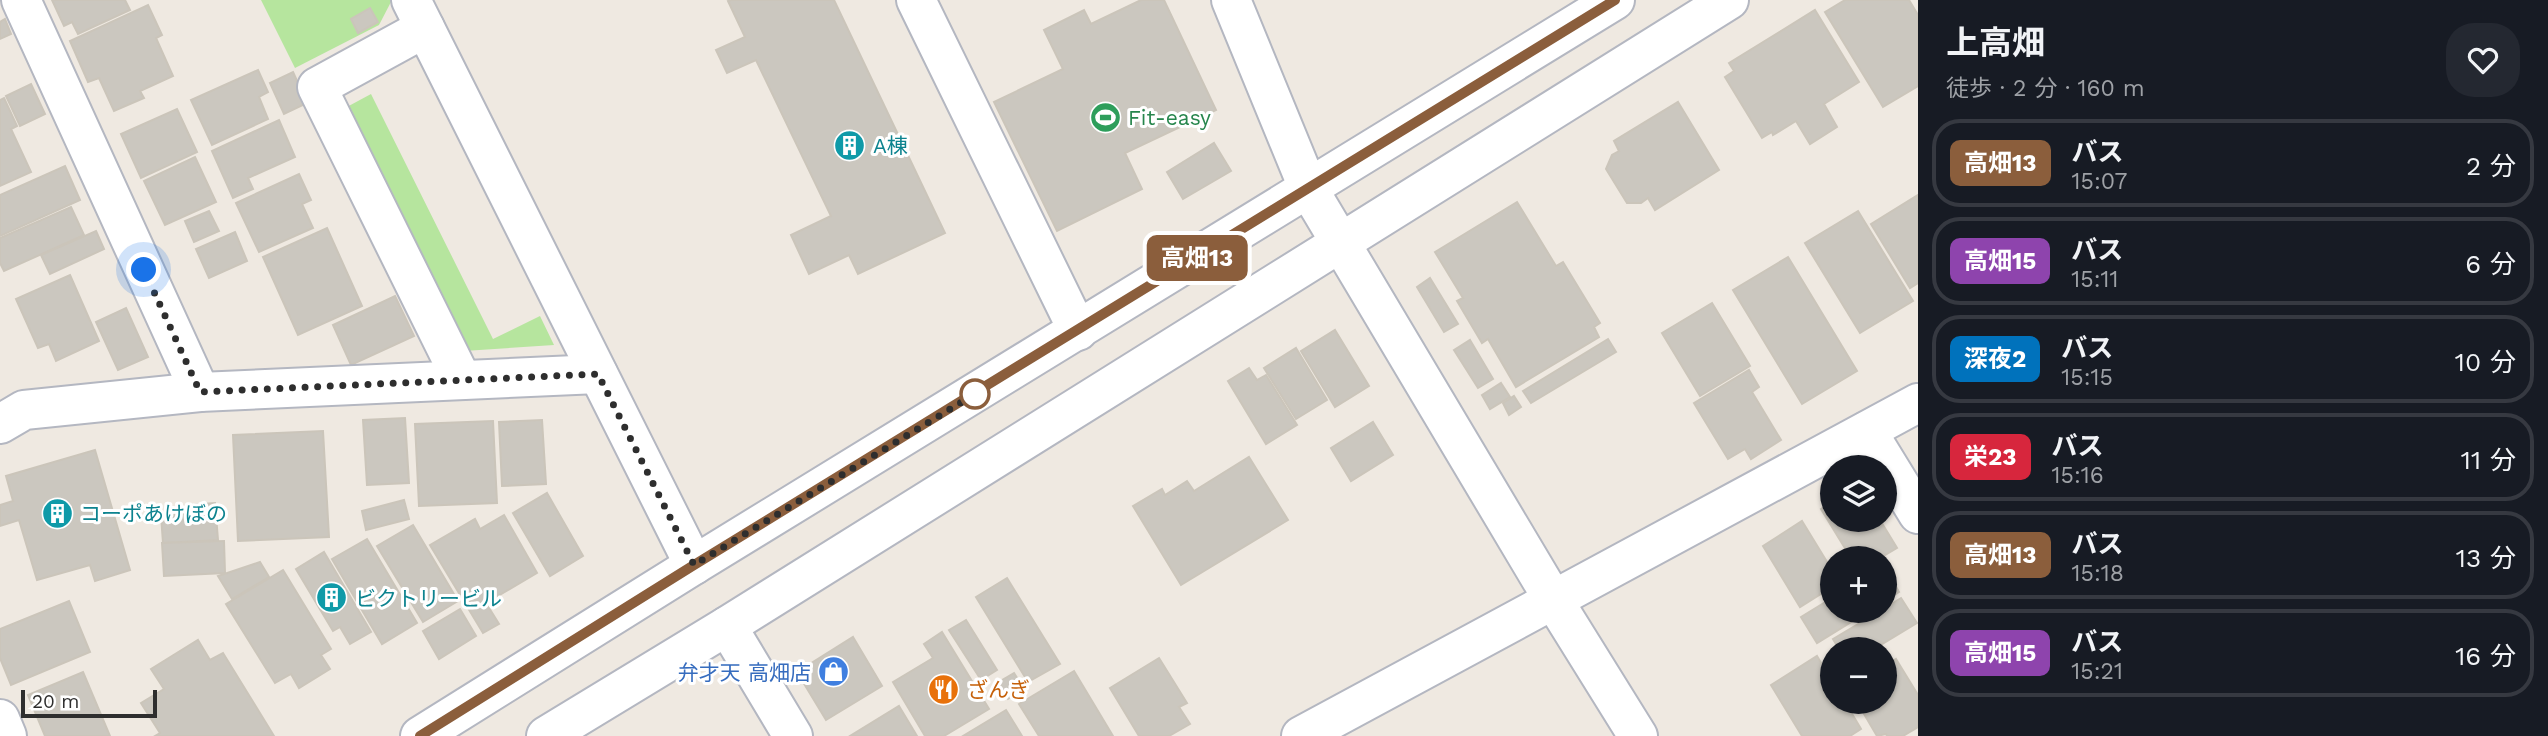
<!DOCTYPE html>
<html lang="ja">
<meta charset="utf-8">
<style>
:root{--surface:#171b24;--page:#242831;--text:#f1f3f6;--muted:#9ea1a6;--line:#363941}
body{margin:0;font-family:"Work Sans","Noto Sans JP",sans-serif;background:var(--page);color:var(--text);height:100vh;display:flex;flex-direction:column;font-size:26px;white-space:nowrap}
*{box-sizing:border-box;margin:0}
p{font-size:23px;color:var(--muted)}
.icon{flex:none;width:38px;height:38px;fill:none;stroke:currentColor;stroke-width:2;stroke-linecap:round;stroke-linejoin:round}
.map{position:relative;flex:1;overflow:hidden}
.side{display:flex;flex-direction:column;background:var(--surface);width:630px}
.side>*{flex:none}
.badge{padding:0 14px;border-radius:10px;font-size:24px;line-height:46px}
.tools{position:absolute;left:1820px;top:455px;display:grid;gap:14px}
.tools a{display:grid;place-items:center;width:77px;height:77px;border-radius:50%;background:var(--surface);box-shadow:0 2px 5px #0004;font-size:35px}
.scale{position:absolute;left:21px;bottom:18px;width:136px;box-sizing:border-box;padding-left:7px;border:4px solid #2e2e2e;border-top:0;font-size:19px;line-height:24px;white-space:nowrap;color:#2e2e2e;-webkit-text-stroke:5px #fff;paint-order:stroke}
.you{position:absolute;width:35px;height:35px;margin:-18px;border:5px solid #fff;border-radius:50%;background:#1a73e8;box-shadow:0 0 0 10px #1a73e833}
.map>.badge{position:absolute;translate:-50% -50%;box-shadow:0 0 0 4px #fff}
.round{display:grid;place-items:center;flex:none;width:74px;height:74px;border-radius:28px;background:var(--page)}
.headline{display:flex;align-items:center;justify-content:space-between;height:119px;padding:0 28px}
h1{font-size:33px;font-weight:700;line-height:52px}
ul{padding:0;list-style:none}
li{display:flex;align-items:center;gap:21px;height:88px;margin:0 14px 10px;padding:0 14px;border:4px solid var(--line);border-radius:28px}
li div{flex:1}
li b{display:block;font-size:26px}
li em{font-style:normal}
li .badge{min-width:77px;font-weight:700;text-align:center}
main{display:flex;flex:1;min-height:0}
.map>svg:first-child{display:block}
.green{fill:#b6e59e}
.building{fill:#cbc7bf;stroke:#cbc5ba;stroke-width:2}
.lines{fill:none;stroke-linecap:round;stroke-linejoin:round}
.minor-casing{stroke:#b4b7c1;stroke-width:42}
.tertiary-casing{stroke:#b4b7c1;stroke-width:42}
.minor{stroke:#fff;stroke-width:38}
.tertiary{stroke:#fff;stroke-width:38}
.line-casing{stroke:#fff;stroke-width:16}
.line{stroke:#8b5e3c;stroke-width:10}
.walk{stroke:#2e2e2e;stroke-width:7;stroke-dasharray:0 12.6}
.stop-dot{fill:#fff;stroke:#8b5e3c;stroke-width:3.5}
.labels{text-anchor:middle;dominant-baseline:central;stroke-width:6;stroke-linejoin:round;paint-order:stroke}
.leisure-label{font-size:21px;fill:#27864d;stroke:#fff;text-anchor:start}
.culture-label{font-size:21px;fill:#0d838f;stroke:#fff;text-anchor:start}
.shop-label{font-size:21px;fill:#366cbe;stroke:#fff;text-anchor:end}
.food-label{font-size:21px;fill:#c56008;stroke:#fff;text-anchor:start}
</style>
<main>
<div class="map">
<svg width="1918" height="736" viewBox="0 0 1918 736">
<rect width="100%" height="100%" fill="#efe9e1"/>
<!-- green -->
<g class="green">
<polygon points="261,0 392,0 379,25 295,68"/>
<polygon points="371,94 493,339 540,316 554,345 464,351 345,108"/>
</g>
<!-- building -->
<g class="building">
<polygon points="52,0 125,0 130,10 78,34 72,22 64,26"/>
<polygon points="731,0 834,0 945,233 858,274 849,255 809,274 791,235 831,216 756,60 727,73 716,50 745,37 728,1"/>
<polygon points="1141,0 1164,0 1216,110 1125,153 1142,189 1057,231 994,102 1063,69 1044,30 1084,10 1091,24"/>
<polygon points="1845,0 1909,0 1918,15 1918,86 1883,107 1825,12"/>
<polygon points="148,5 162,35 156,38 173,76 140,91 144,98 114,111 99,78 88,82 70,41"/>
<polygon points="370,8 378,22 358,33 351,19"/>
<polygon points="1815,10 1859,82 1824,104 1837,127 1810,144 1796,121 1773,135 1772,132 1762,138 1725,77 1734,71 1729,63"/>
<polygon points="5,19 11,34 0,39 0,22"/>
<polygon points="258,70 268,92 259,97 268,119 212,145 191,100"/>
<polygon points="293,72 307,103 284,114 270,83"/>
<polygon points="31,84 45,114 20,126 6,96"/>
<polygon points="4,98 17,126 11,129 31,172 0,186 0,100"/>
<polygon points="1678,102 1719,170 1655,210 1648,198 1641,203 1627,203 1606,169 1612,155 1619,151 1614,141"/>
<polygon points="177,109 197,152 141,178 121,134"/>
<polygon points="279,120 295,157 248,178 253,189 233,198 212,151"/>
<polygon points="1214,143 1231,171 1183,199 1167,172"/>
<polygon points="195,157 216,202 165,225 144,181"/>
<polygon points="65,166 80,200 0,236 0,195"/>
<polygon points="299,174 311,200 302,204 313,228 259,252 236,203"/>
<polygon points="1918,195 1918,283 1910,288 1871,224"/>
<polygon points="1517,202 1556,266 1563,262 1600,323 1594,327 1599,337 1516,387 1488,339 1482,343 1457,301 1463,298 1435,252"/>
<polygon points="71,207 84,235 4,271 0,263 0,238"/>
<polygon points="209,211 219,231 194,242 185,221"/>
<polygon points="1858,211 1913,301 1860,333 1805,243"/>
<polygon points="327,228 362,306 298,335 263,257"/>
<polygon points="96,231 104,249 50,274 41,255"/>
<polygon points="235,232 247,261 209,278 196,249"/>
<polygon points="1788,257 1857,371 1802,404 1733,290"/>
<polygon points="70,275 99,341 56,361 49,344 38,348 16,299"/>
<polygon points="1430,278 1458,324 1444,332 1417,287"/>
<polygon points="395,296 414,336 351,365 333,325"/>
<polygon points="1712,303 1750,366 1700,396 1662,333"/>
<polygon points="126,308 148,357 118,370 96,322"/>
<polygon points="1335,330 1369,386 1335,407 1301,351"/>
<polygon points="1608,339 1616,352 1531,403 1523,391"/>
<polygon points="1470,340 1493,379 1478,388 1454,350"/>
<polygon points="1296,348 1327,400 1296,419 1264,368"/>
<polygon points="1249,368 1257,380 1266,375 1297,425 1266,444 1228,381"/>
<polygon points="1749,370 1759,387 1752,392 1781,440 1751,459 1745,449 1728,459 1694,403"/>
<polygon points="1501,383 1510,397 1490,409 1482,395"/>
<polygon points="1514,396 1521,407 1509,415 1503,403"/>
<polygon points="405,418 409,483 367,485 363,420"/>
<polygon points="542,420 546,484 502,486 499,422"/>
<polygon points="493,421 497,503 419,506 415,424"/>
<polygon points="1373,422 1393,455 1351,481 1331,448"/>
<polygon points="323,431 329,537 238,541 233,435"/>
<polygon points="95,450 130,570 95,581 90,565 37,580 19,520 0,526 0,505 13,501 6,476"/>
<polygon points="1249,457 1288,520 1181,585 1133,506 1162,489 1165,495 1187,481 1194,491"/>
<polygon points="547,493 583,556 550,576 513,513"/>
<polygon points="404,500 409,519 366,530 362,511"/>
<polygon points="1832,502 1832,520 1880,520 1897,548 1880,558 1851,558 1821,509"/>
<polygon points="215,503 218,540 163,543 161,515 187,514 187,505"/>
<polygon points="504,515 537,573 486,603 499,624 483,633 430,545 475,519 480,529"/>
<polygon points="1802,521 1832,570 1832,587 1800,607 1763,546"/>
<polygon points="413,525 458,601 423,622 377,546"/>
<polygon points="367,539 417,623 382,644 332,559"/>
<polygon points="224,541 225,573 164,576 162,543"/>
<polygon points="324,552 371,632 350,644 340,627 333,631 296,569"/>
<polygon points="260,562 269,577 232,599 218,576"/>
<polygon points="1885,568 1899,592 1885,601"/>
<polygon points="283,570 331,649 321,655 330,669 299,688 291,674 275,683 226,604"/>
<polygon points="1007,578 1060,664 1028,682 976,597"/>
<polygon points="1832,598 1832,611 1869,611 1817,643 1801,617"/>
<polygon points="1901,598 1917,623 1874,649 1839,649 1833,639 1880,611 1885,611 1885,608"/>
<polygon points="69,601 90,652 11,685 0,658 0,629"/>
<polygon points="460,609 476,636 439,659 423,631"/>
<polygon points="966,620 997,670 981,680 949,630"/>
<polygon points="942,632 989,709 944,736 925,736 893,682 933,658 924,644"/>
<polygon points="853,637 882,686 826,720 797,672"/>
<polygon points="198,640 210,660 223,653 274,736 155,736 160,733 141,703 164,689 151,669"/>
<polygon points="1817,656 1832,681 1832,702 1845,702 1861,729 1850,736 1802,736 1771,685"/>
<polygon points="1159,658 1187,703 1179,707 1190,724 1169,736 1139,736 1110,688"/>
<polygon points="1896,659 1918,695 1918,727 1903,736 1887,736 1886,734 1877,736 1857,702 1885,702 1885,666"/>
<polygon points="1074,671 1113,736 1039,736 1019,704"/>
<polygon points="83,672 110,736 45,736 28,695"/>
<polygon points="1014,673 1024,689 1008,699 997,683"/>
<polygon points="899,706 917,736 850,736"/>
<polygon points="1006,710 1022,736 963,736"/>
</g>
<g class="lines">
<defs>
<g id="minor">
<polyline points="21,0 200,392"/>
<polyline points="411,0 694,565"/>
<polyline points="916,0 1078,331"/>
<polyline points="425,28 317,87 462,380"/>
<polyline points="0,424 24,410 200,392 598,374"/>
<polyline points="1867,431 1918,514"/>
<polyline points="727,626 793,736"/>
<polyline points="0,719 7,736"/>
<polyline points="1301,736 1918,403"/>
</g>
<g id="tertiary">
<polyline points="1231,0 1309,190 1554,601 1638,736"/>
<polyline points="420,736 694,565 1615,0"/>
<polyline points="546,736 727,626 1729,0"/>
</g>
</defs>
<!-- minor casing -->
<use href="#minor" class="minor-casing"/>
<!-- tertiary casing -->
<use href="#tertiary" class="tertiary-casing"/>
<!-- minor -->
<use href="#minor" class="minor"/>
<!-- tertiary -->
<use href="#tertiary" class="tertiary"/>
</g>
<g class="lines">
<defs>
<polyline id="line" points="420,736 694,565 1615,0"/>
</defs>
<!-- line casing -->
<use href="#line" class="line-casing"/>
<!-- line -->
<use href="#line" class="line"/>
<!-- walk -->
<polyline class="walk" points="144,270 200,392 598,374 694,565 975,394"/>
</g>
<!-- icons -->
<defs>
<symbol id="stadium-disc" viewBox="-11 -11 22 22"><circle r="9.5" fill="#2e9e5b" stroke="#fff"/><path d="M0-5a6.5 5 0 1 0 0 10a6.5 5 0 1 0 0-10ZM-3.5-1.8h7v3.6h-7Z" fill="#fff"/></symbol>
<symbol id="building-disc" viewBox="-11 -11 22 22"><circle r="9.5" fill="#0f9aa8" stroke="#fff"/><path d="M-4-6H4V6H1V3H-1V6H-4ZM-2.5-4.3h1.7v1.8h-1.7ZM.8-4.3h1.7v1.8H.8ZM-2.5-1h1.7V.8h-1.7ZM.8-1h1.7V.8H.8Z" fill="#fff"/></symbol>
<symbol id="shop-disc" viewBox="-11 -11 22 22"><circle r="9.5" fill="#3f7fe0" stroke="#fff"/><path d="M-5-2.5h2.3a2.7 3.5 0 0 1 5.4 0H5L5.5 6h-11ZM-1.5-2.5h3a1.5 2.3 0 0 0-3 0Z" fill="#fff"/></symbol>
<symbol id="restaurant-disc" viewBox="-11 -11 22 22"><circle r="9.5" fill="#e8710a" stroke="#fff"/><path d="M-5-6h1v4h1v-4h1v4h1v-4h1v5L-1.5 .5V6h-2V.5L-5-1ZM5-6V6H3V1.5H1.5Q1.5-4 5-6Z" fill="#fff"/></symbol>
</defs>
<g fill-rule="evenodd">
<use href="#stadium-disc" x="1088" y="100" width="35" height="35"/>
<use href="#building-disc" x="832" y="128" width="35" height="35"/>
<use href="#building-disc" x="40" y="496" width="35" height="35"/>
<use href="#building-disc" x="314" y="580" width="35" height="35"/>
<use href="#shop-disc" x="816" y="654" width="35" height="35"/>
<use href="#restaurant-disc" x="926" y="672" width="35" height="35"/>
</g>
<!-- markers -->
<circle class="stop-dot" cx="975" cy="394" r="14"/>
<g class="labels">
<!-- leisure labels -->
<g class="leisure-label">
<text x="1128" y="117">Fit-easy</text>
</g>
<!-- culture labels -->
<g class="culture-label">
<text x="873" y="145">A棟</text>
<text x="80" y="513">コーポあけぼの</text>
<text x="355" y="598">ビクトリービル</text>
</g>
<!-- shop labels -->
<g class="shop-label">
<text x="811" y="672">弁才天 高畑店</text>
</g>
<!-- food labels -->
<g class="food-label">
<text x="967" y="689">ざんぎ</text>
</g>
</g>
</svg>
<div class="tools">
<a><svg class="icon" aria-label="layers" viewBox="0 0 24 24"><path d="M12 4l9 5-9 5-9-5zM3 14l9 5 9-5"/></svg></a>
<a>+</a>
<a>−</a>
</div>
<div class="scale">20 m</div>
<div class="you" style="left:144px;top:270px"></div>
<b class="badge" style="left:1197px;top:258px;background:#8b5e3c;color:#fff">高畑13</b>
</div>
<section class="side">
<div class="headline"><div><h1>上高畑</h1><p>徒歩 · 2 分 · 160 m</p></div><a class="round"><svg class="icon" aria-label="heart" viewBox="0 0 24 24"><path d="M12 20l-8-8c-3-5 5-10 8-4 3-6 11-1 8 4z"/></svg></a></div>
<ul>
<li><span class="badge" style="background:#8b5e3c;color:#fff">高畑13</span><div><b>バス</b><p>15:07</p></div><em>2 分</em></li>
<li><span class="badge" style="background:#8e44ad;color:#fff">高畑15</span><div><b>バス</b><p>15:11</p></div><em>6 分</em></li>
<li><span class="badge" style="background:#0072bc;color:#fff">深夜2</span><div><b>バス</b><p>15:15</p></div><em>10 分</em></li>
<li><span class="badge" style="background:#d7263d;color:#fff">栄23</span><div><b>バス</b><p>15:16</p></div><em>11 分</em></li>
<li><span class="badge" style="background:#8b5e3c;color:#fff">高畑13</span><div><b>バス</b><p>15:18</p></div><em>13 分</em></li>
<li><span class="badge" style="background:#8e44ad;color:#fff">高畑15</span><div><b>バス</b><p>15:21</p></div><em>16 分</em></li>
</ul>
</section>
</main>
